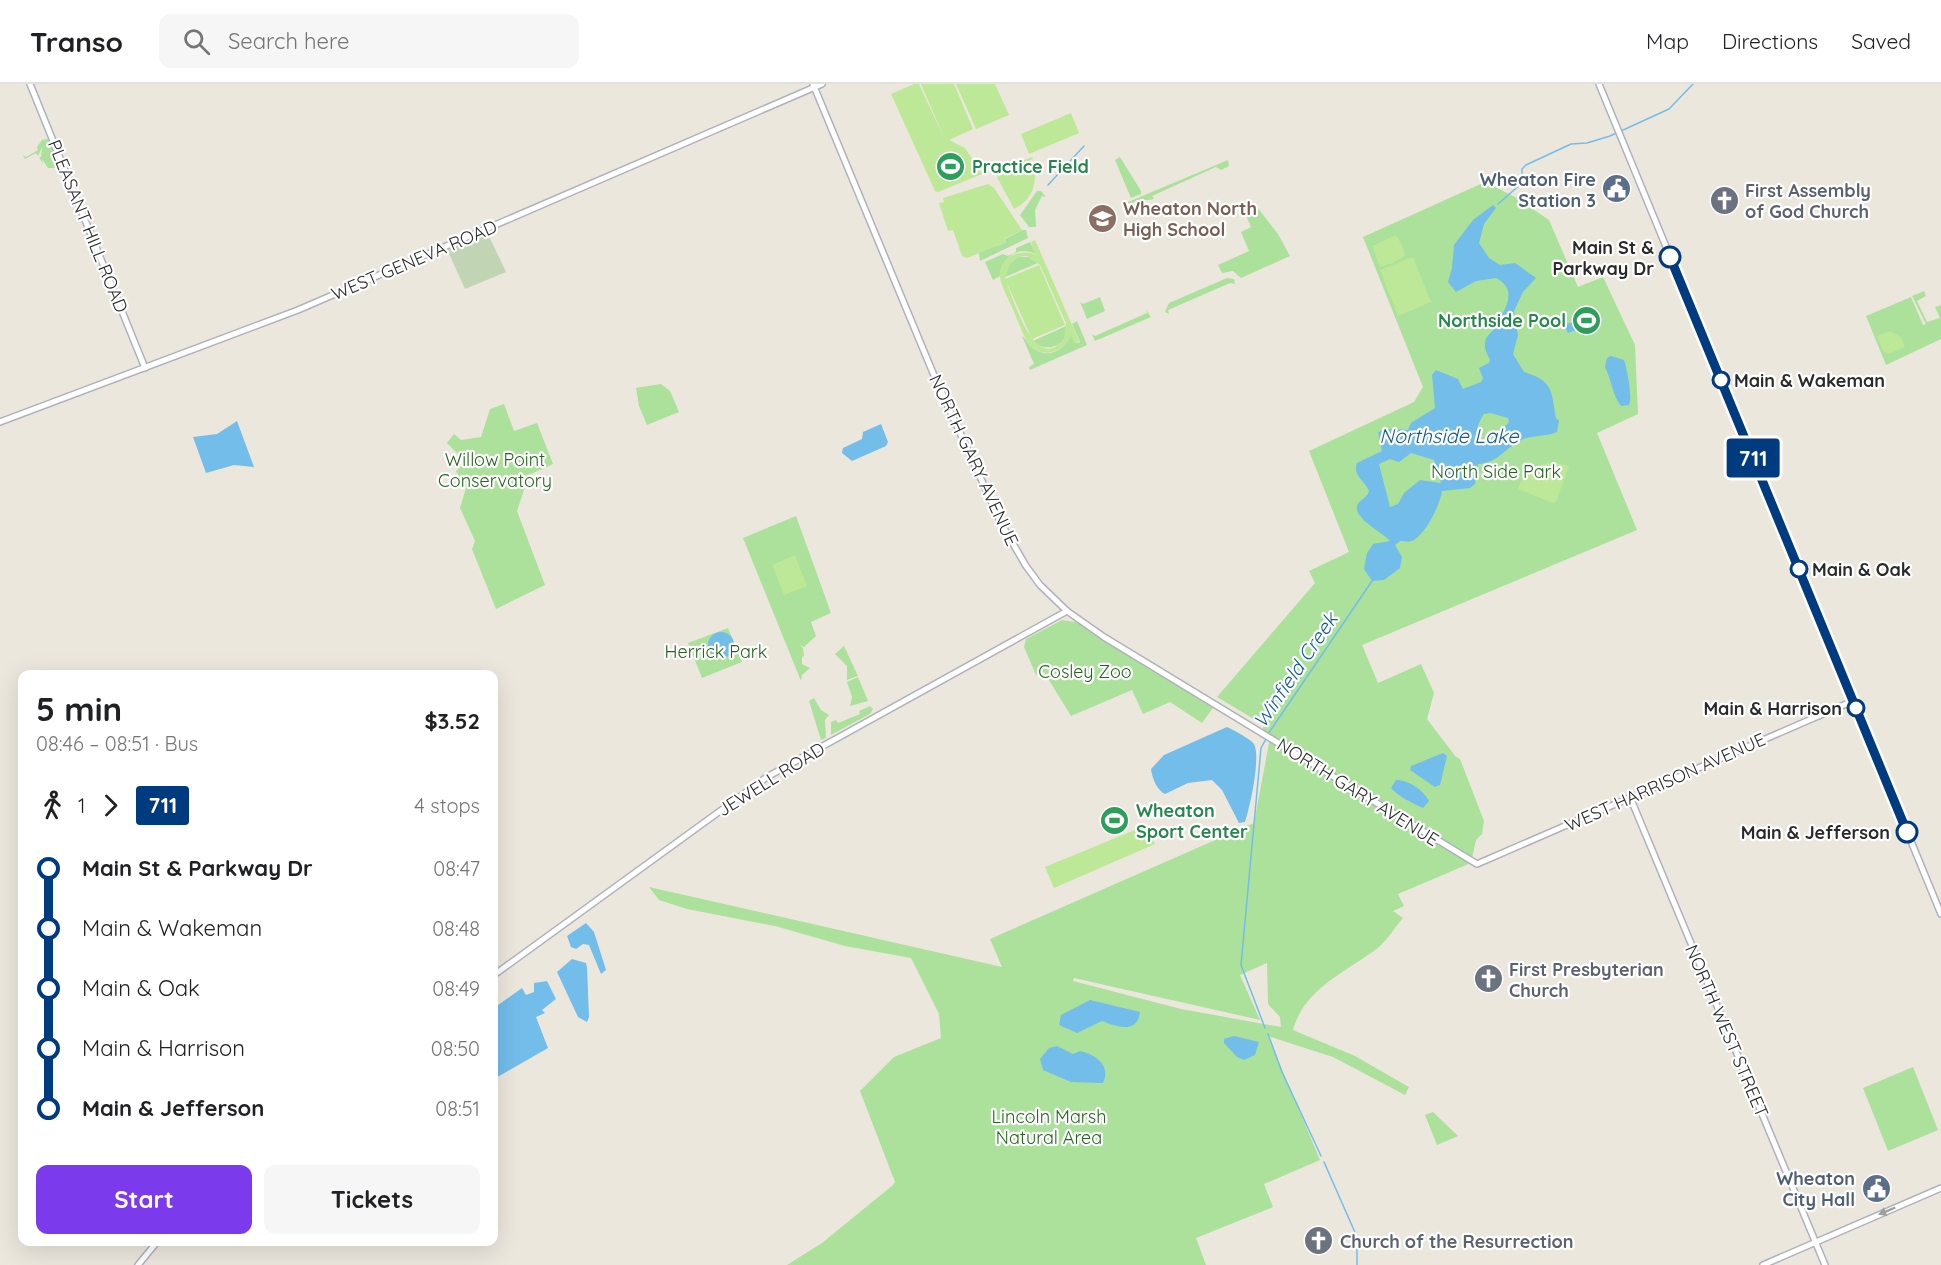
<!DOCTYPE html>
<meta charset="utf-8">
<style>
:root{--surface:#fff;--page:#f6f6f6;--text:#202124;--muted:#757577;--line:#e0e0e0;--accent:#7c3aed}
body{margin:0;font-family:Quicksand,sans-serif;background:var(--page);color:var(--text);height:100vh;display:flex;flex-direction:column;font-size:22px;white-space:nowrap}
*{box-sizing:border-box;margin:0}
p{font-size:20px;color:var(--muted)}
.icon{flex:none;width:33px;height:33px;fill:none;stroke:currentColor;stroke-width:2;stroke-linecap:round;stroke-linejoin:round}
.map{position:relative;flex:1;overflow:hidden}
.panel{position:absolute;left:18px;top:586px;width:480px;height:576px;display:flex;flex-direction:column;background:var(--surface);border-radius:12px;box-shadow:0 6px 24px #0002}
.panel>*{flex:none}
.badge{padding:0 12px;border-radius:4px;font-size:21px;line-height:39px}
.map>.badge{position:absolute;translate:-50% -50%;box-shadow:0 0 0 3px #fff}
.legs{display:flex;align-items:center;gap:9px;height:66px;padding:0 18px;font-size:20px}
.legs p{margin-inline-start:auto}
.summary{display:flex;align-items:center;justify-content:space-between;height:102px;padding:0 18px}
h1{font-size:33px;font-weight:700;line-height:45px}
.primary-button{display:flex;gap:12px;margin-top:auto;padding:12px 18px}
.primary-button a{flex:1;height:69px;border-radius:12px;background:var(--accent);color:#fff;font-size:24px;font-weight:700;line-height:69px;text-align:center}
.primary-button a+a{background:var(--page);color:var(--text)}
ul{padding:0 18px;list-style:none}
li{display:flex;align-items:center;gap:21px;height:60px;font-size:22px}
li i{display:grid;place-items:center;width:9px;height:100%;margin:0 8px;background:currentColor}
li i::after{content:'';width:15px;height:15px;margin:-8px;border:4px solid;border-radius:50%;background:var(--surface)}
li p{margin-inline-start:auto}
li:first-child i{background:linear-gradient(#0000 50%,currentColor 0)}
li:last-child i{background:linear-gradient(currentColor 50%,#0000 0)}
header{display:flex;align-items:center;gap:36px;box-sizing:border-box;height:84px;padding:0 30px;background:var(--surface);border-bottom:2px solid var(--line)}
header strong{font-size:28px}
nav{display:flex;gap:33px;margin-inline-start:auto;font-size:21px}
.search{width:420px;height:54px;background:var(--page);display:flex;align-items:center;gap:15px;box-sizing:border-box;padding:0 21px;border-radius:12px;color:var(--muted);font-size:22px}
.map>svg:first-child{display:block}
.green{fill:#abe19b;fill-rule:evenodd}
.cemetery{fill:#c1d5b5}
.pitch{fill:#bce897;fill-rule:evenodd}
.water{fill:#73bdeb;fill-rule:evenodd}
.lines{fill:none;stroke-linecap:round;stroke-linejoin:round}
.stream{stroke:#73bdeb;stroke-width:1.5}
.secondary-casing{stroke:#b0b1be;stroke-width:8}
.secondary{stroke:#fff;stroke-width:5}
.oneway{fill:#9f9f9f}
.line-1-casing{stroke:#fff;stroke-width:14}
.line-1{stroke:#003b80;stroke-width:9}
.stop-1-dot{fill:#fff;stroke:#003b80;stroke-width:3}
.labels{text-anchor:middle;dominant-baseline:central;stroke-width:4.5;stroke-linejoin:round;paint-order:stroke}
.leisure-label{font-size:18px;font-weight:bold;fill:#27864d;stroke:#fff;text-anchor:start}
.service-label{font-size:18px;font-weight:bold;fill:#4e5e75;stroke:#fff;text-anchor:end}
.worship-label{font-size:18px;font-weight:bold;fill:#5b616d;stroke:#fff;text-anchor:start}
.education-label{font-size:18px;font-weight:bold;fill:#785e54;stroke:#fff;text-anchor:start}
.street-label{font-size:18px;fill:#2a2a2a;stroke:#fff}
.stop-label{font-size:18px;font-weight:bold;fill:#2a2a2a;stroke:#fff;text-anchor:end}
.park-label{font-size:18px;fill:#23651c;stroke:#fff}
.water-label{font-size:20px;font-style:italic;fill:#125a97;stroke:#fff}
</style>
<header>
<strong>Transo</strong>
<div class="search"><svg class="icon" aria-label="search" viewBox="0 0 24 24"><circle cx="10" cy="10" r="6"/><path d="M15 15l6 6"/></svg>Search here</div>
<nav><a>Map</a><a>Directions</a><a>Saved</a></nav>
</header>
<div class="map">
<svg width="1941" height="1181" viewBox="0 0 1941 1181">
<rect width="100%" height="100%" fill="#ece7dd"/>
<!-- green -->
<g class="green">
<polygon points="48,55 60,81 58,84 48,84 42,75 43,80 39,73 41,73 42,63 38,72 36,69 25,75 23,71 26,73 38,66 37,63 42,56"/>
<polygon points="1120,73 1141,107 1141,110 1131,114 1115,76"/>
<polygon points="1228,76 1229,82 1221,86 1216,83 1152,112 1154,115 1124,120 1123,117 1128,118"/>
<path d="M1485 98 1515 113 1549 136 1578 203 1603 193 1635 261 1638 330 1597 349 1637 446 1362 561 1378 599 1421 580 1434 609 1427 635 1456 673 1460 675 1484 737 1482 750 1476 756 1471 779 1398 810 1404 822 1393 827 1403 834C1395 843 1388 855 1379 863 1347 888 1305 903 1293 946L1355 972 1409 1003 1405 1011 1333 973 1268 952 1320 1076 1264 1100 1273 1123 1196 1154 1206 1181H787L822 1159 893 1101 895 1098 860 1007 894 973 941 954 939 930 911 874 845 862 775 842 687 825 659 816 649 803 1002 883 990 855 1254 739 1270 654 1262 649 1264 641 1217 613 1315 499 1309 487 1349 468 1309 367 1414 318 1423 303 1363 153ZM1267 879 1268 920 1280 933 1281 943 1181 925 1073 897 1074 894 1260 936 1240 891Z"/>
<polygon points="1037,107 1041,107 1046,113 1042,112 1035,126 1036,143 1029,143 1020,131"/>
<polygon points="1257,123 1278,150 1290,172 1241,194 1233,187 1222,189 1218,181 1249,167 1241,148 1251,143 1245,129"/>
<path d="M1022 146H1026L1028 154 980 177 979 169C985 164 997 163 1006 158L1005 155Z"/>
<path d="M1030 158 1036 170C1018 162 1001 173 1000 192L993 196 985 178 1003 170 1008 172 1016 168V164Z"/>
<polygon points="1018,173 1028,173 1038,179 1005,193 1008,181"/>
<polygon points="1227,194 1234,195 1235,200 1230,199 1168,226 1169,230 1165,228 1169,219"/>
<polygon points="1924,207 1926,212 1917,217 1927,238 1940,234 1935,223 1941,221 1941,255 1886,281 1866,232 1911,213 1923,241 1926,240 1912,212"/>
<polygon points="1100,213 1105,227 1087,235 1080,218 1083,220"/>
<polygon points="1146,226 1151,233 1095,257 1092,250 1095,252 1147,229"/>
<path d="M1077 237 1087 261 1030 286 1029 283 1034 280 1022 252C1025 253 1028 260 1033 264 1048 276 1065 266 1071 250L1075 259 1080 258 1072 240Z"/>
<path d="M1066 242C1069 262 1046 270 1033 257Z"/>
<polygon points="661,300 670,307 679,328 647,341 639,322 636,304"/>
<polygon points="504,320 514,347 537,339 553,380 529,391 517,427 545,501 496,525 472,465 475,457 460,424 466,404 456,387 462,381 458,370 447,359 454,350 461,356 481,353 490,325"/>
<polygon points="796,432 831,529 811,538 816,552 804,563 799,561 803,564 804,572 802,573 802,580 810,584 802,591 801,597 743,454"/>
<polygon points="1062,536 1076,538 1213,624 1202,639 1170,618 1143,630 1132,606 1071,632 1044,588 1036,591 1024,563 1026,555"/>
<polygon points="728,544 742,578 702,594 688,559"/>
<polygon points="844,562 858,592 847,596 847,582 835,570"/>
<polygon points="858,593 868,617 850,622 852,613 847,598"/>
<polygon points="814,614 821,626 829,631 825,636 826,654 821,656 809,617"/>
<polygon points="870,622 873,625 870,630 831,651 831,638 836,636 838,639 860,630 859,627"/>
<polygon points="1913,983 1938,1046 1888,1067 1863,1004"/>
<polygon points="1433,1028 1458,1052 1437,1061 1425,1031"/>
</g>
<!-- cemetery -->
<polygon class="cemetery" points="487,148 506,188 465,205 447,165"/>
<!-- pitch -->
<g class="pitch">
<polygon points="914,0 919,0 945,56 921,0 954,0 973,45 949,56 965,64 982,90 938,108 935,107 891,10"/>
<polygon points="956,0 995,0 1009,31 976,45"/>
<polygon points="1071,29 1079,49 1029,70 1021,50"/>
<path d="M1032 73 1033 75 1026 78 1031 77C1040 96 1033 116 1014 125L997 93 1016 83 1015 80Z"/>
<polygon points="988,100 994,104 1022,146 1005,154 1006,158 967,174 962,172 953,146 948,147 939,119 944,118 943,114"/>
<polygon points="1396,151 1403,163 1405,172 1393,179 1380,183 1372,162"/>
<path d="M1035 156 1079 257 1075 259 1071 251C1063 269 1040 277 1027 257 1022 249 1018 237 1014 228 1010 217 1002 205 1000 193 998 173 1019 165 1035 170L1031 158ZM1027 172 1040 181 1066 239 1064 255C1035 291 1014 216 1006 197L1032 255 1065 241 1039 181 1005 195 1010 179 1018 173Z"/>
<polygon points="1413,173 1431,218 1398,232 1380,186"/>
<polygon points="1890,247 1901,253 1905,263 1888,270 1883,267 1877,252"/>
<path d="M1553 378 1569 382 1556 418 1553 419 1518 405C1523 389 1536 380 1553 378Z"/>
<polygon points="795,471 807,502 784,511 772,481"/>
<polygon points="1147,741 1155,760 1054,804 1045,783"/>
</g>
<!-- water -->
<g class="water">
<path d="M1493 121 1496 124 1484 140 1479 159 1489 174 1500 181 1515 179 1536 194 1523 208 1514 227 1518 251 1513 270 1524 288C1554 297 1551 307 1556 334L1559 337 1557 348C1545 353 1530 351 1519 357 1504 366 1497 379 1478 380L1475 400 1470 404 1442 407C1440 421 1426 449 1414 456 1410 459 1405 457 1400 457L1395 461 1402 473 1400 484 1384 496 1372 497 1364 485 1367 469 1373 460 1390 457C1384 449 1354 435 1357 422 1359 415 1367 415 1369 407 1365 397 1352 391 1357 379L1382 367 1378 348 1388 345 1408 346 1411 339 1435 324 1432 291 1436 286 1458 295 1463 305 1481 298 1483 294 1479 284 1489 279 1490 276C1487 270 1484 265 1485 258 1486 251 1493 248 1496 242 1505 225 1519 206 1496 194L1476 197 1456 208 1448 198 1452 184 1454 161 1473 136ZM1490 329 1508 334 1509 338 1491 358 1483 362C1473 353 1477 340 1484 330ZM1411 369 1434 376 1441 399 1420 396 1404 409 1398 420 1390 423 1379 380 1390 375 1399 378Z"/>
<polygon points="1590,224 1596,238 1568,249 1564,241 1585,234 1582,227"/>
<path d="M1611 272 1624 276C1627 284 1633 316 1629 321L1621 322C1613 312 1611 295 1605 283L1607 274Z"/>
<polygon points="237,337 254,383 234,381 206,389 193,353 217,350"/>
<polygon points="881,340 888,358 886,362 852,377 842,369 843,364 862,355 863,348"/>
<circle cx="721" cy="561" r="13"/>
<path d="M1227 643C1232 645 1252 656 1254 660 1261 673 1250 723 1245 738L1239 739 1222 706 1212 696 1188 699 1165 710C1157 706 1152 694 1151 685L1164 671Z"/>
<polygon points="1443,669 1447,672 1440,701 1435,703 1410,686 1411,682"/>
<path d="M1396 696C1409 696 1423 706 1429 717L1423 724C1412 719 1399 713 1391 704Z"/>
<polygon points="586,839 594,848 606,886 601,890 589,861 583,860 576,865 571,863 567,852"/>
<polygon points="572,875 586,879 587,883 589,933 587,938 578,933 557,888"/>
<polygon points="547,897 556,915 542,926 545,929 536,933 548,964 494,995 494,924 522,904 526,911 534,908 534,899"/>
<path d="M1090 916 1140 928C1138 950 1117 943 1102 937L1077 949 1059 941 1061 931Z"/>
<polygon points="1234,952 1259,958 1255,971 1244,976 1237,973 1224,959 1224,955"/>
<path d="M1057 962 1073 970 1080 967C1097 971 1111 982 1103 999L1071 998 1043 986 1040 975 1049 964Z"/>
</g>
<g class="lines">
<!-- stream -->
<g class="stream">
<polyline points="1048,101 1084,62"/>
<polyline points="1498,120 1522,99 1522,85 1526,81 1571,60 1587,59 1610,52 1669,25 1693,0"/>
<polyline points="1268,650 1372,497"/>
<polyline points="1265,944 1241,881 1261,664 1266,655"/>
<polyline points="1268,950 1282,988 1321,1072"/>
<polyline points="1324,1078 1357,1153 1357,1181"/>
</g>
<defs>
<g id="secondary">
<polyline points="30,0 145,284"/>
<polyline points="813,0 933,289 1001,439 1026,482 1040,501 1067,527 1104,553 1477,780 1853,617"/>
<polyline points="1599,0 1941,830"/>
<polyline points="0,338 298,226 822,0"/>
<polyline points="1630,713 1825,1181"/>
<polyline points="494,891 767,693 1067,527"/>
<polyline points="138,1181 157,1158"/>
<polyline points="1763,1181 1941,1104"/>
</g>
</defs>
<!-- secondary casing -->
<use href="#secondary" class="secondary-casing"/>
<!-- secondary -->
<use href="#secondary" class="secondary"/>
</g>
<!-- one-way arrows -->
<defs><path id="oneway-solid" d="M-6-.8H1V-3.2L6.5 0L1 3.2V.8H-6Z" transform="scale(1.5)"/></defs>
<use class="oneway" href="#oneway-solid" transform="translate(1887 1127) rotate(157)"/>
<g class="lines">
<defs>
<polyline id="line-1" points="1670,173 1907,748"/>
</defs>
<!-- line-1 casing -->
<use href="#line-1" class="line-1-casing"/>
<!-- line-1 -->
<use href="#line-1" class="line-1"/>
</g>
<!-- icons -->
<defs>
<symbol id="stadium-disc" viewBox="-11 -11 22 22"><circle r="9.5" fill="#2e9e5b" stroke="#fff"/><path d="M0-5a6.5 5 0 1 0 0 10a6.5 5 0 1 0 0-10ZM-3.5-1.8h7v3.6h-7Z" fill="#fff"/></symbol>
<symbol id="civic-disc" viewBox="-11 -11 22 22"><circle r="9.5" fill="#5c6f8a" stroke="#fff"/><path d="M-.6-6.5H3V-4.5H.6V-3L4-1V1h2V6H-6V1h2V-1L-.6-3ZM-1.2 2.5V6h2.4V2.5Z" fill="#fff"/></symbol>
<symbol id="church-disc" viewBox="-11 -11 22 22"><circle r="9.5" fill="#6b7280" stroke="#fff"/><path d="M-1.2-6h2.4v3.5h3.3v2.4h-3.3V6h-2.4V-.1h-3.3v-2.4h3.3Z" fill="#fff"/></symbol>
<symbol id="school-disc" viewBox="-11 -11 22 22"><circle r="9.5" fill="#8d6e63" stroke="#fff"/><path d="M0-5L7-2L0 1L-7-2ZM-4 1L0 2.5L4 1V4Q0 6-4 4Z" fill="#fff"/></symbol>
</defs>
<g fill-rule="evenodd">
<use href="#stadium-disc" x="934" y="66" width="33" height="33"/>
<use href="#civic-disc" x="1600" y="88" width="33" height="33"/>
<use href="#church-disc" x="1708" y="100" width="33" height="33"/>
<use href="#school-disc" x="1086" y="118" width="33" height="33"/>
<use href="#stadium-disc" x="1570" y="220" width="33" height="33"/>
<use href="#stadium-disc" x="1098" y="720" width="33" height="33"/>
<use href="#church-disc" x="1472" y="878" width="33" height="33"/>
<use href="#civic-disc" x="1860" y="1088" width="33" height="33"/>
<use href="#church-disc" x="1302" y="1140" width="33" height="33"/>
</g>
<!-- markers -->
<g class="stop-1-dot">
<circle cx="1670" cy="173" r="10"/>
<circle cx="1721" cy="296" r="8"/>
<circle cx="1799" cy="485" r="8"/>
<circle cx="1856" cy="624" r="8"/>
<circle cx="1907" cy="748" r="10"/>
</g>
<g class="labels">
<!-- leisure labels -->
<g class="leisure-label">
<text x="972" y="82">Practice Field</text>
<text x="1566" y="236" text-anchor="end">Northside Pool</text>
<text x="1136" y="726">Wheaton<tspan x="1136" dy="21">Sport Center</tspan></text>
</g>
<!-- service labels -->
<g class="service-label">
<text x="1596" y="95">Wheaton Fire<tspan x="1596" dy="21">Station 3</tspan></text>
<text x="1855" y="1094">Wheaton<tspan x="1855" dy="21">City Hall</tspan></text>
</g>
<!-- worship labels -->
<g class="worship-label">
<text x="1745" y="106">First Assembly<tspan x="1745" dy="21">of God Church</tspan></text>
<text x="1509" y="885">First Presbyterian<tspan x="1509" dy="21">Church</tspan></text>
<text x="1340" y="1157">Church of the Resurrection</text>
</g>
<!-- education labels -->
<g class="education-label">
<text x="1123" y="124">Wheaton North<tspan x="1123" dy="21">High School</tspan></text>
</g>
<!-- street labels -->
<g class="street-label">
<text transform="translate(88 142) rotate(68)">PLEASANT HILL ROAD</text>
<text transform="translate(414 176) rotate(-23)">WEST GENEVA ROAD</text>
<text transform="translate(974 376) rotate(65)">NORTH GARY AVENUE</text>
<text transform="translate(771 695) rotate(-32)">JEWELL ROAD</text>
<text transform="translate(1665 698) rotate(-24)">WEST HARRISON AVENUE</text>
<text transform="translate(1358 708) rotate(32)">NORTH GARY AVENUE</text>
<text transform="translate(1727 947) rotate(67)">NORTH WEST STREET</text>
</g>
<!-- stop labels -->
<g class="stop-label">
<text x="1654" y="163">Main St &amp;<tspan x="1654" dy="21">Parkway Dr</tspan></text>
<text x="1734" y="296" text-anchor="start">Main &amp; Wakeman</text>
<text x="1812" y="485" text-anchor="start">Main &amp; Oak</text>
<text x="1842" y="624">Main &amp; Harrison</text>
<text x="1890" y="748">Main &amp; Jefferson</text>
</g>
<!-- park labels -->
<g class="park-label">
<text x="495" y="375">Willow Point<tspan x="495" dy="21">Conservatory</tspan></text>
<text x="1496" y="387">North Side Park</text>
<text x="716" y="567">Herrick Park</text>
<text x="1085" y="587">Cosley Zoo</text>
<text x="1049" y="1032">Lincoln Marsh<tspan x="1049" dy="21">Natural Area</tspan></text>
</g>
<!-- water labels -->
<g class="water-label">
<text x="1449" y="351">Northside Lake</text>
<text transform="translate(1295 586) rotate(-56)">Winfield Creek</text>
</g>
</g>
</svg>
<b class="badge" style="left:1753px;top:374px;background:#003b80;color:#fff">711</b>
<section class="panel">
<div class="summary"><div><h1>5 min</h1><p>08:46 – 08:51 · Bus</p></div><b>$3.52</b></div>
<div class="legs"><svg class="icon" aria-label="walk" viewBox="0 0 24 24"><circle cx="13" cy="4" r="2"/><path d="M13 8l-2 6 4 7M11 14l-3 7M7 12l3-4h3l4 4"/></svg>1<svg class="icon" aria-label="forward" viewBox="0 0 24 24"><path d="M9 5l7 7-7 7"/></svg><b class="badge" style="background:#003b80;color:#fff">711</b><p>4 stops</p></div>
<ul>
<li><i style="color:#003b80"></i><b>Main St &amp; Parkway Dr</b><p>08:47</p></li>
<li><i style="color:#003b80"></i><span>Main &amp; Wakeman</span><p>08:48</p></li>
<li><i style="color:#003b80"></i><span>Main &amp; Oak</span><p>08:49</p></li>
<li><i style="color:#003b80"></i><span>Main &amp; Harrison</span><p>08:50</p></li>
<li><i style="color:#003b80"></i><b>Main &amp; Jefferson</b><p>08:51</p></li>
</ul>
<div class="primary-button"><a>Start</a><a>Tickets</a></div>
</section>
</div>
